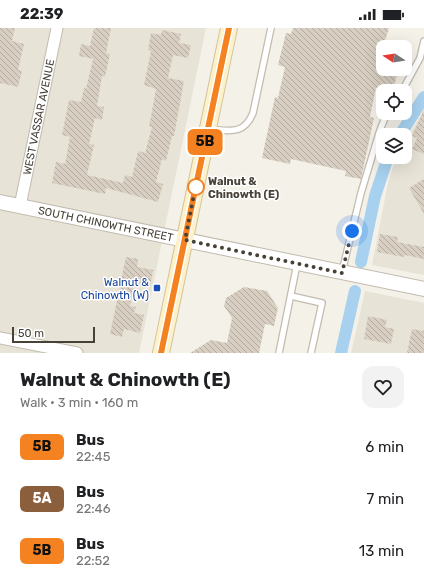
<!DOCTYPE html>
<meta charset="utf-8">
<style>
:root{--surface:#fff;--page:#f2f2f2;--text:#202124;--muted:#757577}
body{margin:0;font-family:Rubik,sans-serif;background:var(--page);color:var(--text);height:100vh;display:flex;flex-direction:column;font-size:15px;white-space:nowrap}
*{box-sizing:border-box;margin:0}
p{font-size:13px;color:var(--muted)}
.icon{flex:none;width:22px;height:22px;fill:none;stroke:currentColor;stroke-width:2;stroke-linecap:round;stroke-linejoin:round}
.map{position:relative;height:325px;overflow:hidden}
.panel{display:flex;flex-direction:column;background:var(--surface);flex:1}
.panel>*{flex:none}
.badge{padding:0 8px;border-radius:6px;font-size:14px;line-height:26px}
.needle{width:26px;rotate:282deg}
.fabs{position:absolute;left:376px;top:12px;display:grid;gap:8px}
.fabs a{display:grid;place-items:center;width:36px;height:36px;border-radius:8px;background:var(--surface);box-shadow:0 4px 16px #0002;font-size:20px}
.scale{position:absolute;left:12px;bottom:10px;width:83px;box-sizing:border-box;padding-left:4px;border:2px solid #474137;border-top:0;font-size:11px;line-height:14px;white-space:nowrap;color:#474137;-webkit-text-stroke:3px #fff;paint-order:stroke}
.you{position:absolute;width:20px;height:20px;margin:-10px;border:3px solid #fff;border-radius:50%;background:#1a73e8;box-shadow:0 0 0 6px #1a73e833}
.map>.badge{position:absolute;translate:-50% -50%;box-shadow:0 0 0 2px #fff}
.round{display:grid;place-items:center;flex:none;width:42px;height:42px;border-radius:12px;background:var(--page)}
.head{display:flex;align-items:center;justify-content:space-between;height:68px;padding:0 20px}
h1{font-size:19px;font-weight:700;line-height:30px}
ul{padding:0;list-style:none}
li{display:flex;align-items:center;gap:12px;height:52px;padding:0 20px}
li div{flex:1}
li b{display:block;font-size:15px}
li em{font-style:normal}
li .badge{min-width:44px;font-weight:700;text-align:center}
.status{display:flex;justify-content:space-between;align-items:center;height:28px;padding:0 20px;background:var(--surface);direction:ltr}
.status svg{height:11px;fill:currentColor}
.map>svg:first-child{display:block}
.residential{fill:#e8e3d7}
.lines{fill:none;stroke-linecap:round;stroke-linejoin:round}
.canal{stroke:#a7d1ef;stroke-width:12}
.building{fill:url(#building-back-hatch)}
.service-casing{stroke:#c2bbaf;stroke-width:8}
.minor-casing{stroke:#c2bbaf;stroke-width:13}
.tertiary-casing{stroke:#c2bbaf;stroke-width:16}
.secondary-casing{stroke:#d2c499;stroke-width:18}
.service{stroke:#fff;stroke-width:5.5}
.minor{stroke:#fff;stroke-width:11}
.tertiary{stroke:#fff;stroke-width:14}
.secondary{stroke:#fdf1ca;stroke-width:16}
.line-casing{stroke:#fff;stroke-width:9}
.line{stroke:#f58220;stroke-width:6}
.walk{stroke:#474137;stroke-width:4;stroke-dasharray:0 7.2}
.stop-dot{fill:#fff;stroke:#f58220;stroke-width:2}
.transit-dot{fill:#1a4fb4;stroke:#fff;stroke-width:1.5}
.labels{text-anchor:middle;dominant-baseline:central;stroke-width:3;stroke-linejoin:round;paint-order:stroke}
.street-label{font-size:11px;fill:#474137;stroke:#fff}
.stop-label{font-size:11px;font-weight:bold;fill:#474137;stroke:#fff;text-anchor:start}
.transit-label{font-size:11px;fill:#164399;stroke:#fff;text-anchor:end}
</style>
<div class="status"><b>22:39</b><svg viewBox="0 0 49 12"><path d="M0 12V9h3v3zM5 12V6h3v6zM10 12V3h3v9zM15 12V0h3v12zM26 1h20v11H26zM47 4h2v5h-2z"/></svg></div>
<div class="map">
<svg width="424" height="325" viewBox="0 0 424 325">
<defs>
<pattern id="building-back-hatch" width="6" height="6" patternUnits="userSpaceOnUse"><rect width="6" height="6" fill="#d8cfc2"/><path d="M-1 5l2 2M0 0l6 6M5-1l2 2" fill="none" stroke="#b1aa9e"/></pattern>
</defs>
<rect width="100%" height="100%" fill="#f4f1e9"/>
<!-- residential -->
<g class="residential">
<polygon points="0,0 206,0 139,325 0,325"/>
<polygon points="424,81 424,247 372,237 388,155 393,139 398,129 405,129 405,116"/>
<polygon points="365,263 424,275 424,325 351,325"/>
</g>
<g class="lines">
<!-- canal -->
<g class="canal">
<polyline points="400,107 424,69"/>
<polyline points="361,234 375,168 388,129"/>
<polyline points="341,325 355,263"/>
</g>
</g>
<!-- building -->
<g class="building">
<polygon points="0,0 15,0 12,13 24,16 18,42 22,43 18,59 0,55"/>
<polygon points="94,0 111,0 106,25 110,26 105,49 102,48 97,78 104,79 102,92 95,90 89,116 94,117 87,147 123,155 125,147 132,149 138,123 145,125 152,99 149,99 156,61 144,57 151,23 148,22 151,5 161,7 162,2 181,6 179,15 191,17 188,30 173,27 168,50 184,53 174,108 172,108 166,133 162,131 156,154 163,156 158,174 106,160 105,166 52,155 56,134 65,136 70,109 62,107 69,72 81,74 84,60 86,61 93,31 79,28 81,16 90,18"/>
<polygon points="293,0 389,0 383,19 383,41 398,41 393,63 376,60 370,89 374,90 361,151 345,148 346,143 291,131 290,136 262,130 275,69 278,70 285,39 278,37 286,5 291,6"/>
<polygon points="424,82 424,126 412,121 417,110 412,108"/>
<polygon points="424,151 424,186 409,160"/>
<polygon points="380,206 398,209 397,214 424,219 424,231 405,227 404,229 377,224"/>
<polygon points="126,229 138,231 137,239 153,242 150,259 134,256 130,278 136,279 134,285 144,287 140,305 124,301 122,309 110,306"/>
<polygon points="244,259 267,263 278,280 274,298 265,296 259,325 190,325 211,312 227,315 232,290 224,278 226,270"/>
<polygon points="368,288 387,292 385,299 394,301 391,316 364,311"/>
<polygon points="412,301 424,303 424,325 407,325"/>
</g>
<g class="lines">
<defs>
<g id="service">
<polyline points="402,63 420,30 424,13"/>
<path d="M210 101C230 103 244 107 253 85L271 0"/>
<polyline points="342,244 361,165 380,102 387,85"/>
<polyline points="291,268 322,275 311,325"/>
<polyline points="279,325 297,236"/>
</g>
<g id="minor">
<path id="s1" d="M20 178 57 0"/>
<polyline points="0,310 77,325"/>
</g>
<g id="tertiary">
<path id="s2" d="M0 174 424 261"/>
</g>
<polyline id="secondary" points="161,325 229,0"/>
</defs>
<!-- service casing -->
<use href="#service" class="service-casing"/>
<!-- minor casing -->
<use href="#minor" class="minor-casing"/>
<!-- tertiary casing -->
<use href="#tertiary" class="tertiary-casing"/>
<!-- secondary casing -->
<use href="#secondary" class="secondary-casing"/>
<!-- service -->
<use href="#service" class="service"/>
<!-- minor -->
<use href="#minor" class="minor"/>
<!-- tertiary -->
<use href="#tertiary" class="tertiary"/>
<!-- secondary -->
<use href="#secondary" class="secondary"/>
</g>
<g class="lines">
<defs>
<polyline id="line" points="161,325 229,0"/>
</defs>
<!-- line casing -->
<use href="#line" class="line-casing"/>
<!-- line -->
<use href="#line" class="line"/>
<!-- walk -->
<polyline class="walk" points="196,159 197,151 185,212 342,245 352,203"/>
</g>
<!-- markers -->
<circle class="stop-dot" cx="196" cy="159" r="8"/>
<rect class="transit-dot" x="153" y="256" width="8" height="8" rx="2"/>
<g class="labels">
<!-- street labels -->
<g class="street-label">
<text stroke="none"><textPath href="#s1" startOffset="91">WEST VASSAR AVENUE</textPath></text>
<text stroke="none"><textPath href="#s2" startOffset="108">SOUTH CHINOWTH STREET</textPath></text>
</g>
<!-- stop labels -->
<g class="stop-label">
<text x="208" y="153">Walnut &amp;<tspan x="208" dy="13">Chinowth (E)</tspan></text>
</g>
<!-- transit labels -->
<g class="transit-label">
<text x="149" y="254">Walnut &amp;<tspan x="149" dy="13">Chinowth (W)</tspan></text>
</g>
</g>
</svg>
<div class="fabs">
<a><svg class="needle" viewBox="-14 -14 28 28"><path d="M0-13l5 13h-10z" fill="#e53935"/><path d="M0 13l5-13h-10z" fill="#757577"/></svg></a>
<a><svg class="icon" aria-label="locate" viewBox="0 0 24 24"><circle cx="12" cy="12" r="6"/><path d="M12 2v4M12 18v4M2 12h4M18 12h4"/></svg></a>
<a><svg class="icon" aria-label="layers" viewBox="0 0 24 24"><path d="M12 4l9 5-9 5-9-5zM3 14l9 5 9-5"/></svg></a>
</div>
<div class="scale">50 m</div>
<div class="you" style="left:352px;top:203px"></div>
<b class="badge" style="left:205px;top:114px;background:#f58220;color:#111">5B</b>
</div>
<section class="panel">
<div class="head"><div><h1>Walnut &amp; Chinowth (E)</h1><p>Walk · 3 min · 160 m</p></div><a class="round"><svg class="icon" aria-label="heart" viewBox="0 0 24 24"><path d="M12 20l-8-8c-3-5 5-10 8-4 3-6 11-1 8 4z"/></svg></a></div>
<ul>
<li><span class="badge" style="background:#f58220;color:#111">5B</span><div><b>Bus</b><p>22:45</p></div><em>6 min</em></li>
<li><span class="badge" style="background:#8b5e3c;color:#fff">5A</span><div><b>Bus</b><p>22:46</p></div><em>7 min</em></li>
<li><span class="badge" style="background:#f58220;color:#111">5B</span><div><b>Bus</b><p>22:52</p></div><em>13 min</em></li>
</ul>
</section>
